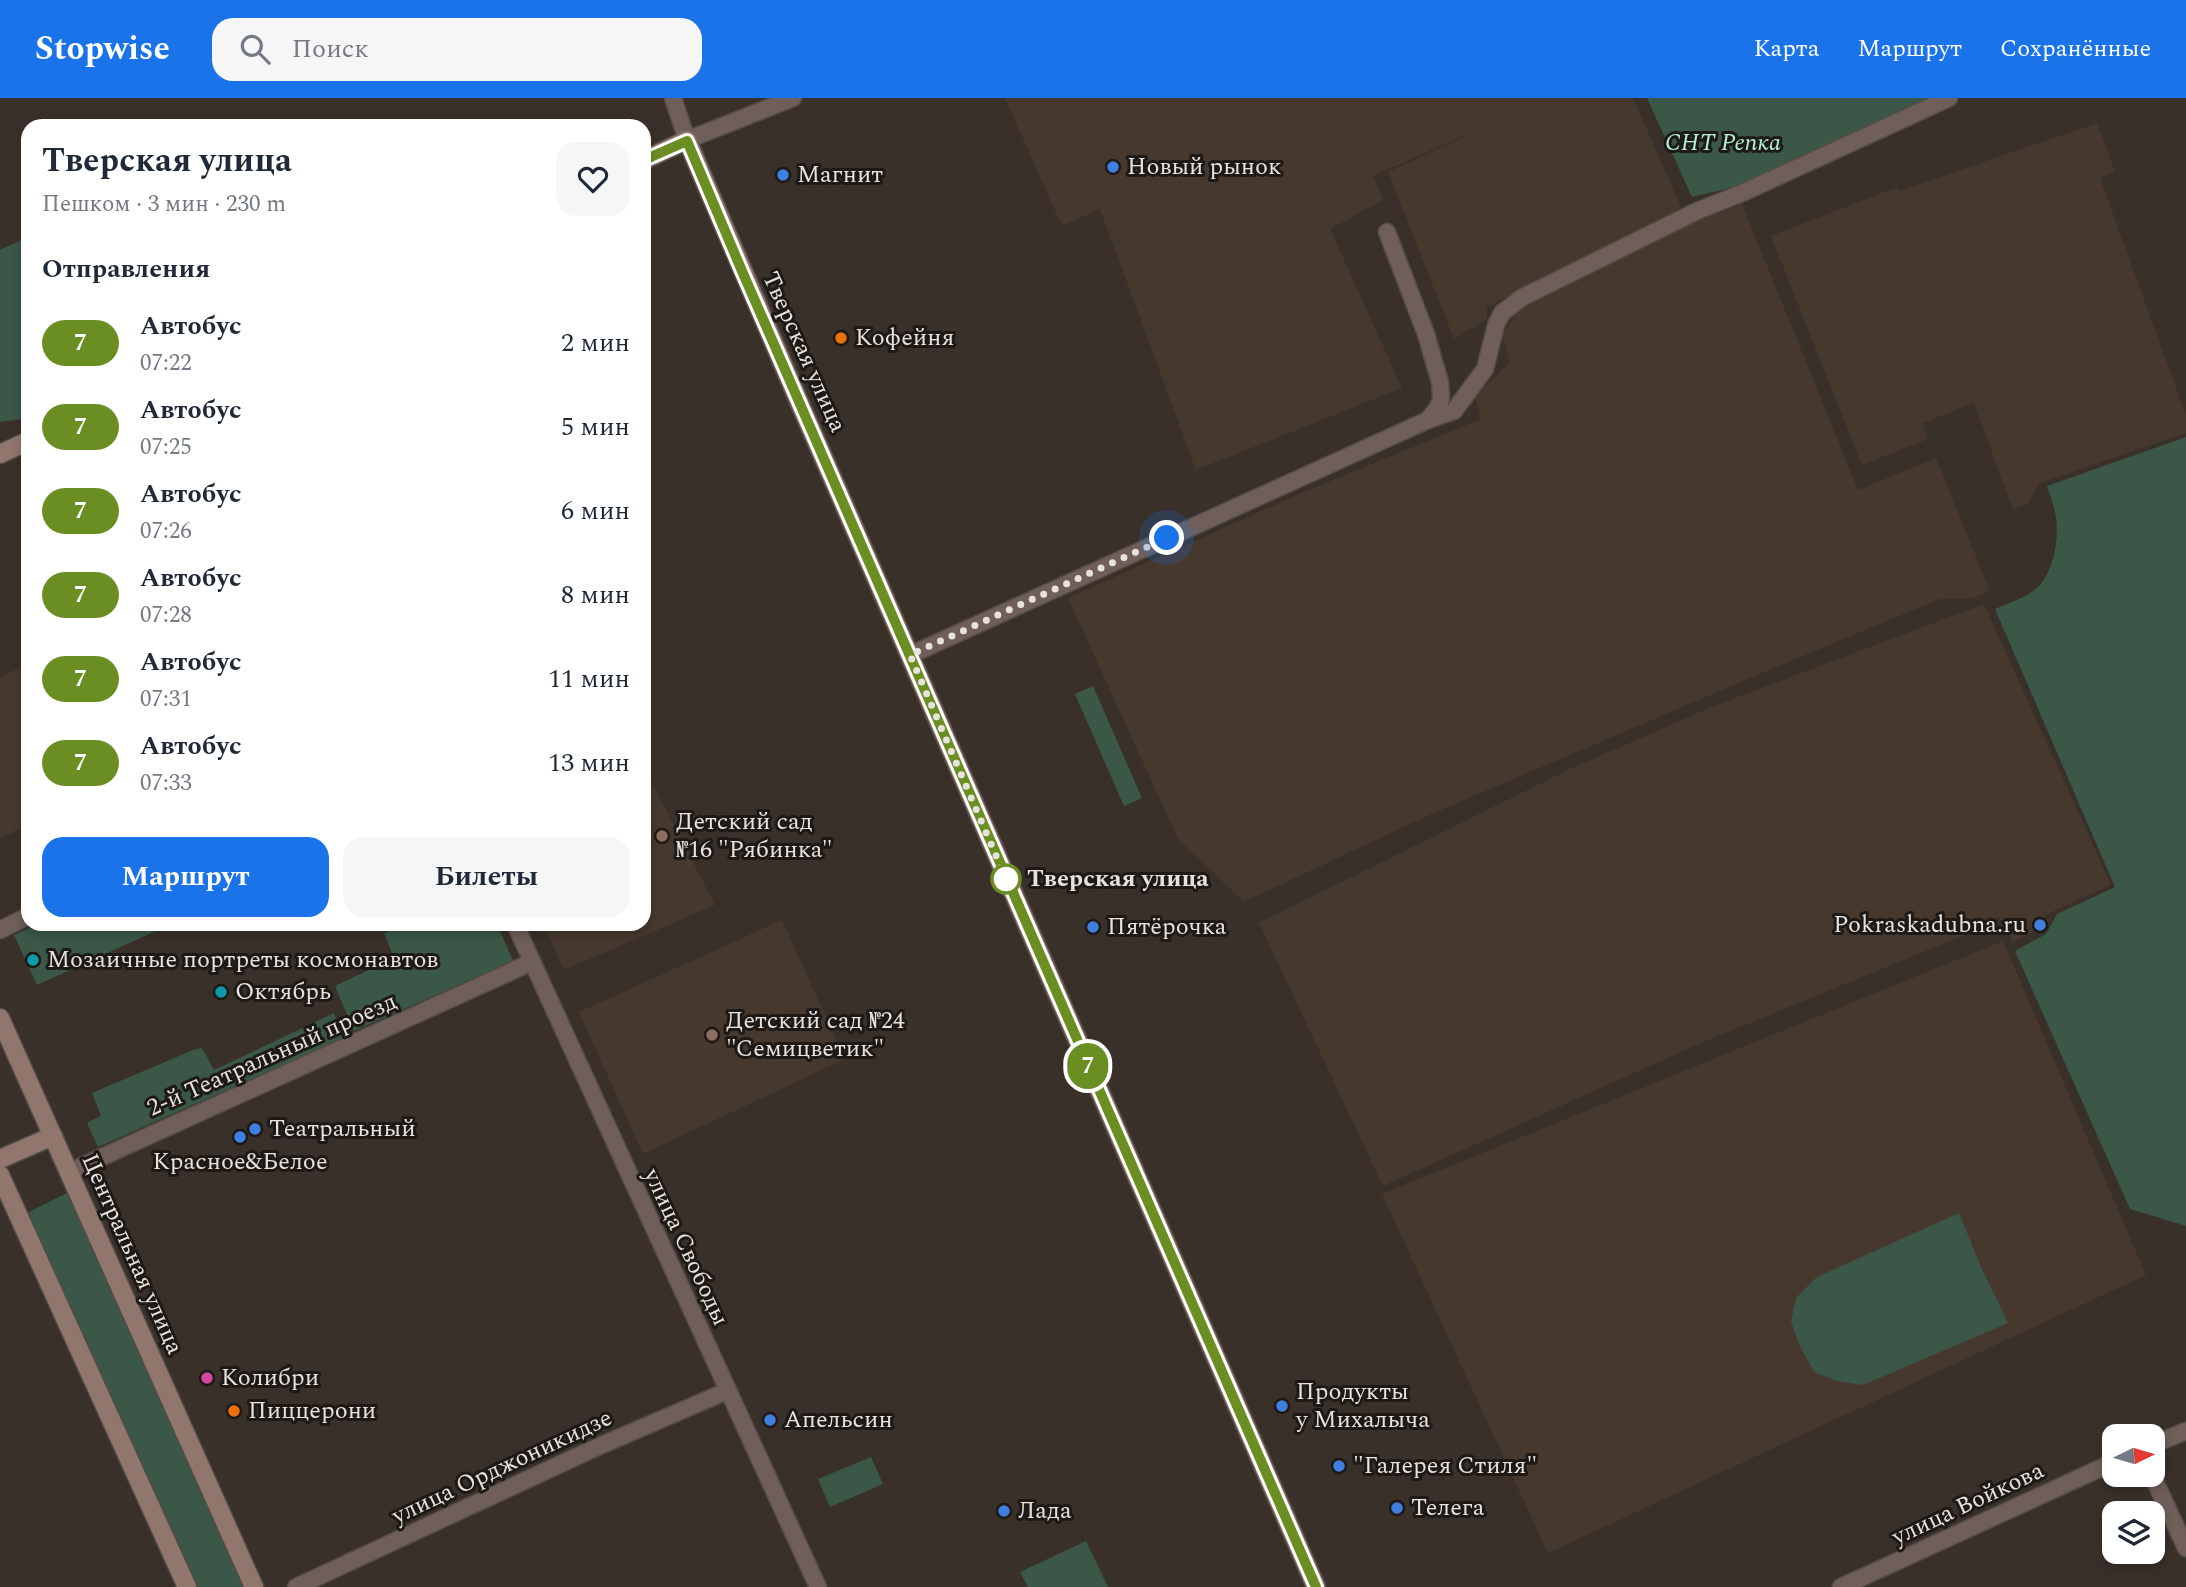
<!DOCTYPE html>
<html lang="ru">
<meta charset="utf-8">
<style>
:root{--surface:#fff;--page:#f6f6f7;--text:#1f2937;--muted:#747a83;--accent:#1a73e8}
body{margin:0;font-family:Spectral,serif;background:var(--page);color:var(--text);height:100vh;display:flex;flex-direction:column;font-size:26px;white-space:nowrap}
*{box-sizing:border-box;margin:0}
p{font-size:23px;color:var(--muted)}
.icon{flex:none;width:38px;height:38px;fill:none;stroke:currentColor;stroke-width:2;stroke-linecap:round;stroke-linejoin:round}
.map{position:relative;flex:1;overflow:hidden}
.sheet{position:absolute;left:21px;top:21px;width:630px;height:812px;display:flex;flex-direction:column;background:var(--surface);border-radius:21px;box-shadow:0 4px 10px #0003}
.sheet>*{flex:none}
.badge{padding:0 14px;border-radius:23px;font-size:24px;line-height:46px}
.needle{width:46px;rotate:85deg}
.fabs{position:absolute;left:2102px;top:1326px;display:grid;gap:14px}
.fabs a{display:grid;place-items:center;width:63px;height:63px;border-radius:14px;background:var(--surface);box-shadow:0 4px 10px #0003;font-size:35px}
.you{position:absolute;width:35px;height:35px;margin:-18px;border:5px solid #fff;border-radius:50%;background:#1a73e8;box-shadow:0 0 0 10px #1a73e833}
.map>.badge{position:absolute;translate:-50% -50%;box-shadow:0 0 0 4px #fff}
h2{padding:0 21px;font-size:26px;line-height:63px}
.round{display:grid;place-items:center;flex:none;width:74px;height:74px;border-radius:21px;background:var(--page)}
.summary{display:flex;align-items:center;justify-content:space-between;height:119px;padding:0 21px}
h1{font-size:33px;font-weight:700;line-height:52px}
.cta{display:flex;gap:14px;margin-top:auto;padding:14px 21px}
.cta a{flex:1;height:80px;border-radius:21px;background:var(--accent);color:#fff;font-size:28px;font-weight:700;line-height:80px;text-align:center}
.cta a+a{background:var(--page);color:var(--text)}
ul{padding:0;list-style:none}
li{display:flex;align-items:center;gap:21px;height:84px;padding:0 21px}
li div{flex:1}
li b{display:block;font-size:26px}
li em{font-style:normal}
li .badge{min-width:77px;font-weight:700;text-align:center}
header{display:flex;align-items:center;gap:42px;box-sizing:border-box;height:98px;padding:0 35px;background:var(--accent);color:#fff}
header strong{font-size:33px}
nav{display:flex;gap:38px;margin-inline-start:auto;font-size:24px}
.search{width:490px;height:63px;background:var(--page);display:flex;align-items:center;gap:18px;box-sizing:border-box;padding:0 24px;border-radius:21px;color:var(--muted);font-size:26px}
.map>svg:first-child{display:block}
.built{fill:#47382e}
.green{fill:#3a5748}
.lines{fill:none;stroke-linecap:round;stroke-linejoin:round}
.street-casing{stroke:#554c47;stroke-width:19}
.secondary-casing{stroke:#554c47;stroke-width:21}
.street{stroke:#6f5e59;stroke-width:16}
.secondary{stroke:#91766e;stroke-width:18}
.line-casing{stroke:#fff;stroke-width:16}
.line{stroke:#6b8e23;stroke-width:10}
.walk{stroke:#e8e2de;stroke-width:7;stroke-dasharray:0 12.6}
.shop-dot{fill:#3f7fe0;stroke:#1d1916;stroke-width:2.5}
.food-dot{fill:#e8710a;stroke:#1d1916;stroke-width:2.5}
.education-dot{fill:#8d6e63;stroke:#1d1916;stroke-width:2.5}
.stop-dot{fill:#fff;stroke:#6b8e23;stroke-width:3.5}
.culture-dot{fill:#0f9aa8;stroke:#1d1916;stroke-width:2.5}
.hotel-dot{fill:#d1479c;stroke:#1d1916;stroke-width:2.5}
.labels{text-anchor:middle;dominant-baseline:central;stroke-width:6;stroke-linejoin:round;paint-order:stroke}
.park-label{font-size:24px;font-style:italic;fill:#b0f2ce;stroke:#1d1916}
.poi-label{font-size:24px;fill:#e8e2de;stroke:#1d1916;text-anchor:start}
.street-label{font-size:24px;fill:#e8e2de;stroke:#1d1916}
.stop-label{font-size:24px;font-weight:bold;fill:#e8e2de;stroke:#1d1916;text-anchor:start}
</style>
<header>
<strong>Stopwise</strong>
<div class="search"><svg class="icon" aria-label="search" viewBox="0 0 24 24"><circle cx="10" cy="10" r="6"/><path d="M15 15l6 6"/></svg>Поиск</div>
<nav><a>Карта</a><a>Маршрут</a><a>Сохранённые</a></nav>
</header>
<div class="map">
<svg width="2186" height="1489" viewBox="0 0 2186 1489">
<rect width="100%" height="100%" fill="#39302a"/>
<!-- built -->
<g class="built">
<polygon points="1005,0 1633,0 1682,111 1486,209 1487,221 1454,241 1388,74 1497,23 1373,78 1383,102 1330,131 1402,290 1196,372 1100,111 1062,128"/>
<polygon points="2097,25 2115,74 2100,80 2186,317 2186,335 2040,385 2028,405 2013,412 1974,305 1923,325 1928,341 1862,367 1771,138 1897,89 1899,93"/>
<polygon points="1742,106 1858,392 1936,360 1990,493 1973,500 1940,501 1757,577 1427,718 1244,804 1178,741 1068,500 1297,397 1481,321 1475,299 1510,263 1502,237 1518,212 1551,193 1687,127"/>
<polygon points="1984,506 2111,787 2045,817 2037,832 2013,844 1998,818 1989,827 1701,945 1383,1088 1259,825 1572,670 1714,608"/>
<polygon points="28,566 28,728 0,740 0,579"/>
<polygon points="644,669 715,807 564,872 543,826 644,826"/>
<polygon points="782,822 845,961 643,1056 579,914"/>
<polygon points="2003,843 2146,1177 1548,1455 1382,1096"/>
</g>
<!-- green -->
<g class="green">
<polygon points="1647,0 1931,0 1747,86 1692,99"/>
<polygon points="28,139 28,320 0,324 0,152"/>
<path d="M2186 339V1128L2130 1111 2015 853 2046 836 2057 816 2115 789 1995 511C2009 505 2028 499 2039 488 2054 471 2059 442 2056 420 2055 409 2050 398 2047 388Z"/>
<polygon points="1093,588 1142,700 1124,708 1075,596"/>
<polygon points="38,826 171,826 37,887 14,837"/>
<polygon points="406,826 497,826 513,863 354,933 335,888 394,860 384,835"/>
<polygon points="334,915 344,940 98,1049 87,1025 101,1018 92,995 193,952 202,950 214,972"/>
<polygon points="67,1095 73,1106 243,1489 195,1489 25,1116"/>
<polygon points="1959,1115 1981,1169 2008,1225 1863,1287 1836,1283 1814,1274 1800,1248 1791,1224 1796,1200 1817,1179"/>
<polygon points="871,1359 883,1386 830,1409 818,1381"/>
<polygon points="1086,1443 1108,1489 1028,1489 1020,1474"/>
</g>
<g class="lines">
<defs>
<g id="street">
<polyline points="673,0 687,42 793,0"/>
<polyline points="1428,322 1454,313 1485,271 1496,227 1502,215 1521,200 1697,113 1742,95 1949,0"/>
<polyline points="910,557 1428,322 1438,309 1441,301 1440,284 1426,236 1387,134"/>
<polyline points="515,826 818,1489"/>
<polyline points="0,832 28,818"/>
<polyline points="69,1074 532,864"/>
<polyline points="2152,1347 2186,1333"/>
<polyline points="2152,1377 2186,1450"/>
<polyline points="296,1489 595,1350 727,1293"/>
<polyline points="1841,1489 2114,1364"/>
</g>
<g id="secondary">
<polyline points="644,62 687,42 797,299 1316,1489"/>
<polyline points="0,356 28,343"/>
<polyline points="0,920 254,1489"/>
<polyline points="0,1061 53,1038"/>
<polyline points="0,1077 187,1489"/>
</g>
</defs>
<!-- street casing -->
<use href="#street" class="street-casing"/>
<!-- secondary casing -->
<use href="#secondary" class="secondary-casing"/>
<!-- street -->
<use href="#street" class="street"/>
<!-- secondary -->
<use href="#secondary" class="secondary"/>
</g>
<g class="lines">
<defs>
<polyline id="line" points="644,62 687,43 742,173 1316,1489"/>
</defs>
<!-- line casing -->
<use href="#line" class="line-casing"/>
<!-- line -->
<use href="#line" class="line"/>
<!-- walk -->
<polyline class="walk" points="1006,781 910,557 1167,440"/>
</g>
<!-- markers -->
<g class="shop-dot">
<circle cx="1113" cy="69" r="7"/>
<circle cx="783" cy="77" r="7"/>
<circle cx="2040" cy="827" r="7"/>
<circle cx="1093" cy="829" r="7"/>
<circle cx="255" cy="1031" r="7"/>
<circle cx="240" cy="1039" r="7"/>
<circle cx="1282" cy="1308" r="7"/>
<circle cx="770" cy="1322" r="7"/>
<circle cx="1339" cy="1368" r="7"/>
<circle cx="1397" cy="1410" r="7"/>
<circle cx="1004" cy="1413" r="7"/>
</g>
<g class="food-dot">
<circle cx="841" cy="240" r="7"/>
<circle cx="234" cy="1313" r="7"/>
</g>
<g class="education-dot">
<circle cx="662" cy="738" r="7"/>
<circle cx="712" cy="937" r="7"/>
</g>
<circle class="stop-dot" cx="1006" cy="781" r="14"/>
<g class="culture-dot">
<circle cx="33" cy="862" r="7"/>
<circle cx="221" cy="894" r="7"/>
</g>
<circle class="hotel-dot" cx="207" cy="1280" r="7"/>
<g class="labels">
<!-- park labels -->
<g class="park-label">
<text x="1723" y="45">СНТ Репка</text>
</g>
<!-- poi labels -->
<g class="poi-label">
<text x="1127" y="69">Новый рынок</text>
<text x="797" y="77">Магнит</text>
<text x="855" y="240">Кофейня</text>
<text x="676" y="724">Детский сад<tspan x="676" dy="28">№16 "Рябинка"</tspan></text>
<text x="2026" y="827" text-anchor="end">Pokraskadubna.ru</text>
<text x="1107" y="829">Пятёрочка</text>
<text x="47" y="862">Мозаичные портреты космонавтов</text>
<text x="235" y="894">Октябрь</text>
<text x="726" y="923">Детский сад №24<tspan x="726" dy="28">"Семицветик"</tspan></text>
<text x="269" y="1031">Театральный</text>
<text x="240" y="1064" text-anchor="middle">Красное&amp;Белое</text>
<text x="221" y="1280">Колибри</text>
<text x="1296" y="1294">Продукты<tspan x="1296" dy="28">у Михалыча</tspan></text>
<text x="248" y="1313">Пиццерони</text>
<text x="784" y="1322">Апельсин</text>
<text x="1353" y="1368">"Галерея Стиля"</text>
<text x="1411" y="1410">Телега</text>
<text x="1018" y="1413">Лада</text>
</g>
<!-- street labels -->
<g class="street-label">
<text transform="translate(804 254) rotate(66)">Тверская улица</text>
<text transform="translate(272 957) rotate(-24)">2-й Театральный проезд</text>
<text transform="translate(686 1149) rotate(65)">улица Свободы</text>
<text transform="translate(132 1156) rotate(66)">Центральная улица</text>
<text transform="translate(502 1369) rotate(-25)">улица Орджоникидзе</text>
<text transform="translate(1968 1406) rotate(-25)">улица Войкова</text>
</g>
<!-- stop labels -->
<g class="stop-label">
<text x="1027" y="781">Тверская улица</text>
</g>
</g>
</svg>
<div class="fabs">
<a><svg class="needle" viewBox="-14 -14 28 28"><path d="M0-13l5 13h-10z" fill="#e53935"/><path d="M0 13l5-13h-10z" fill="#747a83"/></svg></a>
<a><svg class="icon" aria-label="layers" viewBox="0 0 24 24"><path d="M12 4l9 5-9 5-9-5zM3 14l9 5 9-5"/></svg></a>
</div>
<div class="you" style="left:1167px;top:440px"></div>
<b class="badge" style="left:1088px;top:968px;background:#6b8e23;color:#fff">7</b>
<section class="sheet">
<div class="summary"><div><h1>Тверская улица</h1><p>Пешком · 3 мин · 230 m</p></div><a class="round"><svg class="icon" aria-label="heart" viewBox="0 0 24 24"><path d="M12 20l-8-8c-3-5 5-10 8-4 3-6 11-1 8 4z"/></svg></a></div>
<h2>Отправления</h2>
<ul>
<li><span class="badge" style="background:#6b8e23;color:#fff">7</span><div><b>Автобус</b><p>07:22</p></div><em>2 мин</em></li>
<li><span class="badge" style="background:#6b8e23;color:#fff">7</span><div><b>Автобус</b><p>07:25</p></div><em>5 мин</em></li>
<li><span class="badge" style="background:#6b8e23;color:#fff">7</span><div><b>Автобус</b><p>07:26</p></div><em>6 мин</em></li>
<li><span class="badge" style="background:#6b8e23;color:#fff">7</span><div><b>Автобус</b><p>07:28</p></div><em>8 мин</em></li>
<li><span class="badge" style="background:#6b8e23;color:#fff">7</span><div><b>Автобус</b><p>07:31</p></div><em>11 мин</em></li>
<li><span class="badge" style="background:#6b8e23;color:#fff">7</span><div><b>Автобус</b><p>07:33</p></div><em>13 мин</em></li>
</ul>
<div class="cta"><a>Маршрут</a><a>Билеты</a></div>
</section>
</div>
